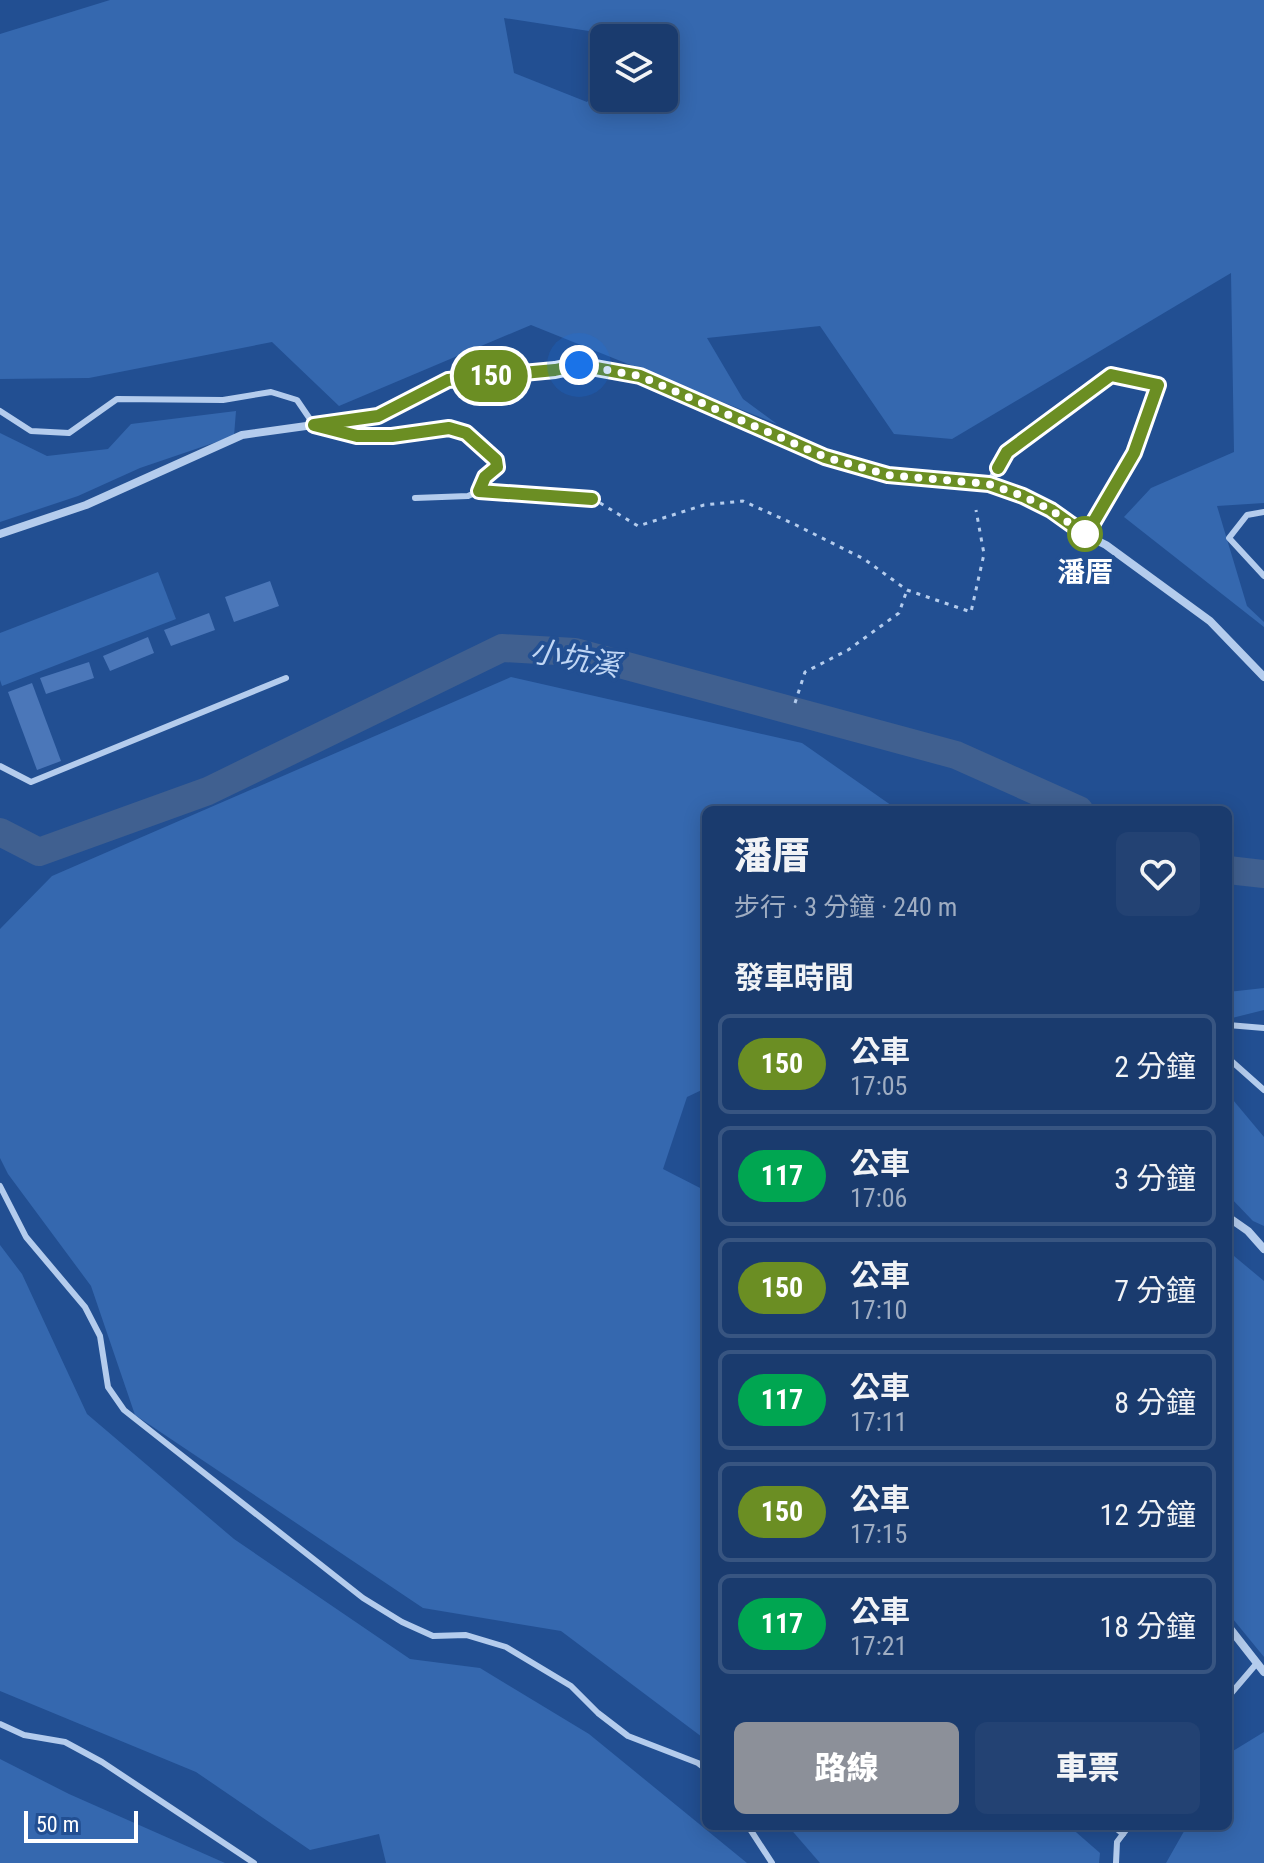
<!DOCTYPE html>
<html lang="zh-TW">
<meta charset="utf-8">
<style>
:root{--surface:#1a3b6e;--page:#234273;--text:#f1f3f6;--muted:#9fadc2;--line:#385581;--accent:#8c9099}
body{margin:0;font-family:"Roboto Condensed","Noto Sans TC",sans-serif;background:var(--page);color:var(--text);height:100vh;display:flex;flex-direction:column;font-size:30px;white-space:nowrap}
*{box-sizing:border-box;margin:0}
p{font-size:26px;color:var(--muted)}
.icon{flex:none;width:44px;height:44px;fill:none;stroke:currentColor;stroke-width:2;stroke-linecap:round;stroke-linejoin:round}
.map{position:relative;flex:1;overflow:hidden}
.side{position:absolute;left:702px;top:806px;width:530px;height:1024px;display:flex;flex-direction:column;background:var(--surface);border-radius:12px;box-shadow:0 4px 20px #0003,0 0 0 2px var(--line)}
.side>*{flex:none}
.badge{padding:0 16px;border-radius:26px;font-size:28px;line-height:52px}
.tools{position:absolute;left:590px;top:24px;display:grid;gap:16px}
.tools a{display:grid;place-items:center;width:88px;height:88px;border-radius:12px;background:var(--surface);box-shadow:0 4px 20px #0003,0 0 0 2px var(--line);font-size:40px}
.scale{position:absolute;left:24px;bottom:20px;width:114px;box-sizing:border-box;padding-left:8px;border:4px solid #fff;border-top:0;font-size:22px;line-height:28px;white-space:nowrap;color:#fff;-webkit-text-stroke:6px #224f92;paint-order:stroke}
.you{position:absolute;width:40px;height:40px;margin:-20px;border:6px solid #fff;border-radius:50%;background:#1a73e8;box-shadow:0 0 0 12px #1a73e833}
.map>.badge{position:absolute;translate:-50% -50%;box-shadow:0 0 0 4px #fff}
h2{padding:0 32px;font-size:30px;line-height:72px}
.round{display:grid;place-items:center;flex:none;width:84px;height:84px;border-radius:12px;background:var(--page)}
.overview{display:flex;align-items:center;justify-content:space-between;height:136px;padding:0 32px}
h1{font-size:38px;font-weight:800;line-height:60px}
.button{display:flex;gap:16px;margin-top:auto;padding:16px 32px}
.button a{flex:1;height:92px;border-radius:12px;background:var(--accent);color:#fff;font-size:32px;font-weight:800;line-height:92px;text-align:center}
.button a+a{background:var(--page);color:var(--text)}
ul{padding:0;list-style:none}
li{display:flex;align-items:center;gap:24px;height:100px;margin:0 16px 12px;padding:0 16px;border:4px solid var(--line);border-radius:12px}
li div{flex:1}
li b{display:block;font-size:30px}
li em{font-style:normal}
li .badge{min-width:88px;font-weight:700;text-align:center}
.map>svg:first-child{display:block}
.green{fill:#3568af;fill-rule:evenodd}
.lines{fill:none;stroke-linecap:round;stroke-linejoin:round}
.river{stroke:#406090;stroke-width:28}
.building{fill:#4b77b9}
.path{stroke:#b4cced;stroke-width:3;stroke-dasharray:4 6;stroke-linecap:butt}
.service{stroke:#b4cced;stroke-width:6}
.minor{stroke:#b4cced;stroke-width:8}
.line-casing{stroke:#fff;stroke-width:18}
.line{stroke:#6b8e23;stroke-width:12}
.walk{stroke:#fff;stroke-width:8;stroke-dasharray:0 14.4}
.stop-dot{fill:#fff;stroke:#6b8e23;stroke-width:4}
.labels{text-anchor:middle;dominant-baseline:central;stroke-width:8;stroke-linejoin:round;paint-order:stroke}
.stop-label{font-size:28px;font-weight:bold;fill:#fff;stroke:#224f92}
.water-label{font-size:30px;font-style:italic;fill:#c0d6f4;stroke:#224f92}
</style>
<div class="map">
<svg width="1264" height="1863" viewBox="0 0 1264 1863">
<rect width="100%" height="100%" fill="#224f92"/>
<!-- green -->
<g class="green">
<path d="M110 0H1264V503L1217 506 1247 606 1264 622V627L1124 517 1151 488 1234 452 1231 273 952 439 894 434 820 326 707 338 743 399 777 424 531 325 339 406 272 342 89 378 0 379V34ZM504 18 634 38H664V98H604V83L587 102 514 73Z"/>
<polygon points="236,411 234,436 140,468 78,496 0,522 0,433 47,456 108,449 131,424"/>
<polygon points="158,572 176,619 2,686 0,680 0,633"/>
<polygon points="511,677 802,743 898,810 706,810 706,1088 687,1097 663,1169 706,1191 706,1740 561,1631 423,1608 135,1415 91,1286 8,1174 0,1158 0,929 52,876"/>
<polygon points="1264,988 1264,1010 1228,1019 1228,992"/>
<polygon points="1228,1094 1264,1137 1264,1226 1253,1221 1228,1195"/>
<polygon points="0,1245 22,1274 87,1414 234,1539 410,1659 480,1668 589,1734 747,1863 386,1863 379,1834 310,1850 196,1772 0,1691"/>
<polygon points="1228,1251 1264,1281 1264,1657 1228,1613"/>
<polygon points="1264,1732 1264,1863 1166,1863 1187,1826 1228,1826 1228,1754"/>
<polygon points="0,1759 69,1794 225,1863 0,1863"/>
<polygon points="788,1826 1069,1826 1100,1853 1099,1863 820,1863"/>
</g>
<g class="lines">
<!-- river -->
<g class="river">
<polyline points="0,832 39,852 208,791 502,648 575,652 956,755 1079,810"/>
<polyline points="1228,870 1264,874"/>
</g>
</g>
<!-- building -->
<g class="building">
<polygon points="270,581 279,606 234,622 225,597"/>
<polygon points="209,613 215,630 171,646 164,630"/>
<polygon points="148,637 154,653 110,671 103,656"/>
<polygon points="89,662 94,678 46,694 40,678"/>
<polygon points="32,683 61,761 37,770 8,692"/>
</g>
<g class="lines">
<!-- path -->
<g class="path">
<polyline points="600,503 638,526 704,505 743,501 796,525 864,559 907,590 971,612 984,554 976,510"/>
<polyline points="795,703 805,672 848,650 899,613 907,590"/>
</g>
<!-- service -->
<g class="service">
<polyline points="0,411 31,431 69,433 117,399 223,400 271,392 297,400 314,425 357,436 392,436 449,428 466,433 496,460 497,467 485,477 479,491 592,499"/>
<polyline points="415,498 468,496 479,491"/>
<polyline points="1264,512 1247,515 1229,538 1264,576"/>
<polyline points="0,766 31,782 286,678"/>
<polyline points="1228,1025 1264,1028"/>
<polyline points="1228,1058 1264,1090"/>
<polyline points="0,1186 26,1237 85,1307 100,1336 108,1387 124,1410 363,1598 402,1622 433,1636 466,1635 506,1647 571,1686 598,1713 628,1736 698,1763 706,1769"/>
<polyline points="1228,1697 1257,1663"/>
<polyline points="0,1724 24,1735 65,1742 102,1762 254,1863"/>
<polyline points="748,1826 772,1863"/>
<polyline points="1113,1826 1123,1834"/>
<polyline points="1116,1863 1117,1842 1129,1826"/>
</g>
<!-- minor -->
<g class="minor">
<polyline points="989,484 1007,452 1111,375 1158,385 1134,453 1086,535"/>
<polyline points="0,534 86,505 242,435 378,416 448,380 555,370 579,365 640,376 825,457 888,475 989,484 1023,496 1051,510 1086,535 1106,545 1210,621 1264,677"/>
<polyline points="1228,1217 1248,1231 1264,1249"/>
<polyline points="1228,1626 1264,1672"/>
</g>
</g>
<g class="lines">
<defs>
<polyline id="line" points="592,499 479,491 485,477 497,467 496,460 466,433 449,428 392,436 357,436 314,425 378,416 448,380 555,370 579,365 640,376 825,457 888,475 989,484 1023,496 1051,510 1086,535 1134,453 1158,385 1111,375 1007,452 998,468"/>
</defs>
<!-- line casing -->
<use href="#line" class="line-casing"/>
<!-- line -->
<use href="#line" class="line"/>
<!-- walk -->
<polyline class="walk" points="579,365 640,376 825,457 888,475 989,484 1023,496 1051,510 1086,535 1085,534"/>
</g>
<!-- markers -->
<circle class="stop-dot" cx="1085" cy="534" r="16"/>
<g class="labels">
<!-- stop labels -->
<g class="stop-label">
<text x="1085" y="572">潘厝</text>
</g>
<!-- water labels -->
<g class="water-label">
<text transform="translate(575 658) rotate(10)">小坑溪</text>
</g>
</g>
</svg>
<div class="tools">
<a><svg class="icon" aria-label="layers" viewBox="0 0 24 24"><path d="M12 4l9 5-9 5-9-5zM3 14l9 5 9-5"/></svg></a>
</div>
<div class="scale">50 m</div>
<div class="you" style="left:579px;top:365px"></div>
<b class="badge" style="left:491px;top:376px;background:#6b8e23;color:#fff">150</b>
<section class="side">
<div class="overview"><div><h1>潘厝</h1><p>步行 · 3 分鐘 · 240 m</p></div><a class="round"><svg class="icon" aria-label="heart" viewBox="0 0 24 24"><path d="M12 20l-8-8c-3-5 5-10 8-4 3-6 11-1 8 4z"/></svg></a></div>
<h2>發車時間</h2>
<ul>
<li><span class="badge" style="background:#6b8e23;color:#fff">150</span><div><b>公車</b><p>17:05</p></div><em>2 分鐘</em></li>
<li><span class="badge" style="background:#00a651;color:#fff">117</span><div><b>公車</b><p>17:06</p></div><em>3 分鐘</em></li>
<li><span class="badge" style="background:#6b8e23;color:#fff">150</span><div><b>公車</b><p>17:10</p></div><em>7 分鐘</em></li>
<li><span class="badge" style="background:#00a651;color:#fff">117</span><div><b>公車</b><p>17:11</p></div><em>8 分鐘</em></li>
<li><span class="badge" style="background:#6b8e23;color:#fff">150</span><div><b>公車</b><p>17:15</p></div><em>12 分鐘</em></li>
<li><span class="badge" style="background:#00a651;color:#fff">117</span><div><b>公車</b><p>17:21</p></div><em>18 分鐘</em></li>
</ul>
<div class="button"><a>路線</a><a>車票</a></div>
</section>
</div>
